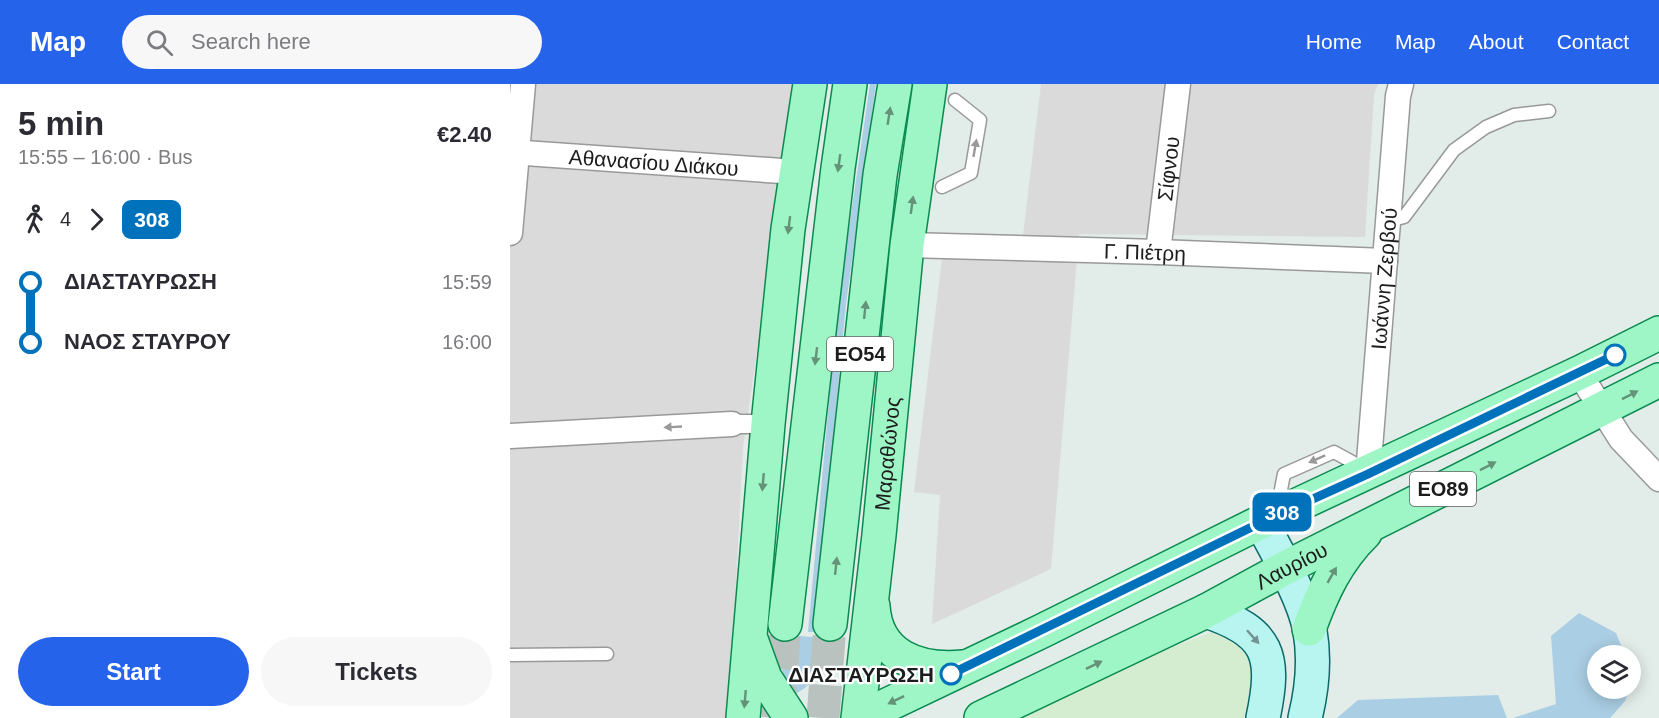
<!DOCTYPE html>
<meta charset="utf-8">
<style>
:root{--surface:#fff;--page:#f7f7f7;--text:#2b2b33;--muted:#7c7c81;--accent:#2563eb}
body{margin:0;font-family:Helvetica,sans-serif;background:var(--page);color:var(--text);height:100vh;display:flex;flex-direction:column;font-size:22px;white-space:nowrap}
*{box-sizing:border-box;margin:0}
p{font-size:20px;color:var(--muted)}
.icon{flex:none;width:33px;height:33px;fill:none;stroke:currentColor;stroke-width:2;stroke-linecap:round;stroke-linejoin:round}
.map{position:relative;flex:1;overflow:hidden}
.details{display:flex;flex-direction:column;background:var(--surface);width:510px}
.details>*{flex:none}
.badge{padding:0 12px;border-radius:9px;font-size:21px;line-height:39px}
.tools{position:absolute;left:1077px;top:561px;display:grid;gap:12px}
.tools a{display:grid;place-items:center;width:54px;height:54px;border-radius:50%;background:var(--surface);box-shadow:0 3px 15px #0003;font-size:30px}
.map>.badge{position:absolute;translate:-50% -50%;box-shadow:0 0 0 3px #fff}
.legs{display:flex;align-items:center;gap:9px;height:66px;padding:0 18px;font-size:20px}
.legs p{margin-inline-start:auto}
.overview{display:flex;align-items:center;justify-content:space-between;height:102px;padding:0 18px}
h1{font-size:33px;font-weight:800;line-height:45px}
.button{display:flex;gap:12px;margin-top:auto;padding:12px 18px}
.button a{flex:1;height:69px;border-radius:36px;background:var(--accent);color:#fff;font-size:24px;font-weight:800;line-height:69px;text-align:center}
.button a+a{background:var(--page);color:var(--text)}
ul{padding:0 18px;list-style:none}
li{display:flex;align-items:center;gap:21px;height:60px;font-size:22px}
li i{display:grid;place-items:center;width:9px;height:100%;margin:0 8px;background:currentColor}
li i::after{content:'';width:15px;height:15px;margin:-8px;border:4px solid;border-radius:50%;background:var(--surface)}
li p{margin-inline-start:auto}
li:first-child i{background:linear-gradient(#0000 50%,currentColor 0)}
li:last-child i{background:linear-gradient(currentColor 50%,#0000 0)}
header{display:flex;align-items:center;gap:36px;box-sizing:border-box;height:84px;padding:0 30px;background:var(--accent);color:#fff}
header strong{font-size:28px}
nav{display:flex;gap:33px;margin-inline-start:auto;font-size:21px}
.search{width:420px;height:54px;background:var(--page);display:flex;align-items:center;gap:15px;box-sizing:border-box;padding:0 21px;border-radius:33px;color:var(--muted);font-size:22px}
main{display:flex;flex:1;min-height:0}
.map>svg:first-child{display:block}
.residential{fill:#d9dad9}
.commercial{fill:#d4edd1}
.grass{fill:#aacee4}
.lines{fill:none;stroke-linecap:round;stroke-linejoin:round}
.primary-tunnel{stroke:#bac2bf;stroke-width:33;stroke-dasharray:33 16;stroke-linecap:butt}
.service-casing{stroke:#999;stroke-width:15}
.pedestrian-casing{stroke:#999;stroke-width:21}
.minor-casing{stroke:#999;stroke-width:27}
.secondary-casing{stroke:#0b6a69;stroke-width:36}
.primary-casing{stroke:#098a50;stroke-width:36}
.service{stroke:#fff;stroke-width:12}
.pedestrian{stroke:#fff;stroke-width:18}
.minor{stroke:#fff;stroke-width:24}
.secondary{stroke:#b8f5f0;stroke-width:33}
.primary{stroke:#9ef5c5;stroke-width:33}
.oneway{fill:#649379}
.oneway2{fill:#999}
.oneway3{fill:#729391}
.line-1-casing{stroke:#fff;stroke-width:14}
.line-1{stroke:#0072bc;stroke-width:9}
.stop-1-dot{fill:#fff;stroke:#0072bc;stroke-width:3}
.labels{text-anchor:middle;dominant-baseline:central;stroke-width:4.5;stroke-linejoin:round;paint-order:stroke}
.shield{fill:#fff;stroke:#606060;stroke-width:1.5}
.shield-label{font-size:20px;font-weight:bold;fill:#1c1c1c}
.street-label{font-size:21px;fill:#1c1c1c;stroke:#fff}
.stop-label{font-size:21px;font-weight:bold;fill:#1c1c1c;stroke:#fff;text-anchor:end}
</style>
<header>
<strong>Map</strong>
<div class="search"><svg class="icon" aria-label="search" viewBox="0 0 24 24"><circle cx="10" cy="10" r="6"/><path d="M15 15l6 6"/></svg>Search here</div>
<nav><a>Home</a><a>Map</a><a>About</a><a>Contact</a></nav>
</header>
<main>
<section class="details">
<div class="overview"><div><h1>5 min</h1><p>15:55 – 16:00 · Bus</p></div><b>€2.40</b></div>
<div class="legs"><svg class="icon" aria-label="walk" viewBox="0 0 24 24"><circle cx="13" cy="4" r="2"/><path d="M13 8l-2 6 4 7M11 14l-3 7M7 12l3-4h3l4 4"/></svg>4<svg class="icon" aria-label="forward" viewBox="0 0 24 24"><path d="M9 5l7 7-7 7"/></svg><b class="badge" style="background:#0072bc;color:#fff">308</b></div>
<ul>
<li><i style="color:#0072bc"></i><b>ΔΙΑΣΤΑΥΡΩΣΗ</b><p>15:59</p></li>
<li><i style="color:#0072bc"></i><b>ΝΑΟΣ ΣΤΑΥΡΟΥ</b><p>16:00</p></li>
</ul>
<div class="button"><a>Start</a><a>Tickets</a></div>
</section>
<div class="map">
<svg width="1149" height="634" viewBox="0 0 1149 634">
<rect width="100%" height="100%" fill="#e2ece8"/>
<!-- residential -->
<g class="residential">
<polygon points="0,0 286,0 233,364 219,634 0,634"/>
<polygon points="531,0 868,0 864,10 855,153 569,150 541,485 422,540 430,411 404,408 432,174 510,177"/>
</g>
<!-- commercial -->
<polygon class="commercial" points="703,548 723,554 742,566 746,634 508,634 643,570"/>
<!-- grass -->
<g class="grass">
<polygon points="360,0 366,0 336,220 305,548 298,548 328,220"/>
<polygon points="1069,529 1106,549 1115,571 1088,572 1088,604 1119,605 1115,617 1100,634 1003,634 1046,620 1041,552"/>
<path d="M268 550 334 556 332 575C315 575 312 584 303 596 297 603 291 607 283 611 272 591 267 573 268 550Z"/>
<polygon points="988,611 997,634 827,634 848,616"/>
</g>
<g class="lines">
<!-- primary-tunnel -->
<g class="primary-tunnel">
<polyline points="268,634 275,540"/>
<polyline points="313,634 320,540"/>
</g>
<defs>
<g id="service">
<polyline points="432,103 461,89 470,36 445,16"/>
<polyline points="878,137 894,133 944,66 976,43 1004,31 1039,27"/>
<polyline points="767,426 774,390 824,368 855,385"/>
<polyline points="0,571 97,570"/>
</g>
<polyline id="pedestrian" points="222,340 258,340"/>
<g id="minor">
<path id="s1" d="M0 68 286 88"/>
<polyline points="0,149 13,0"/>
<path id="s2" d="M397 161 648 168 875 177"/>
<path id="s3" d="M648 168 668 0"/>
<polyline points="1069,289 1111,355 1149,395"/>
<polyline points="0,352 222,340"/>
<path id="s4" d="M858 390 888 12 891 0"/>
</g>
<g id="secondary">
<path d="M751 438C767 468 794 514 800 547 805 576 802 606 795 634"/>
<path d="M696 527C760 548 766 572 753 634"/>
</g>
<g id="primary">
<path d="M363 522C366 572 408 587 453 583"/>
<polyline points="275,540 328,84 340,0"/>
<polyline points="320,540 370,91 385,0"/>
<path d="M799 545C812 509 827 476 855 449"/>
<polyline points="242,558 255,594 281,634"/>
<polyline points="233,634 258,340 278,145 300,0"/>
<path id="s5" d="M348 634 369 451 397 161 420 0"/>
<polyline points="350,634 532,547 751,438 1069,289 1149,249"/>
<path id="s6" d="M471 634 696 527 775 484 1149 296"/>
</g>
</defs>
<!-- service casing -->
<use href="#service" class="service-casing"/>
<!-- pedestrian casing -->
<use href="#pedestrian" class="pedestrian-casing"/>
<!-- minor casing -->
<use href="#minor" class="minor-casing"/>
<!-- secondary casing -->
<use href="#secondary" class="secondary-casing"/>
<!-- primary casing -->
<use href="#primary" class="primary-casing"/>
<!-- service -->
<use href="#service" class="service"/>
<!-- pedestrian -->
<use href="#pedestrian" class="pedestrian"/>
<!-- minor -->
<use href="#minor" class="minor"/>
<!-- secondary -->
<use href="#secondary" class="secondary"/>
<!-- primary -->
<use href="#primary" class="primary"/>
</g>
<!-- one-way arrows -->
<defs><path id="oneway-solid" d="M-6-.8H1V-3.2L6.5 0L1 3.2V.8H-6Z" transform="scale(1.5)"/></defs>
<g class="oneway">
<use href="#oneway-solid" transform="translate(379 32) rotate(-81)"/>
<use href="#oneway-solid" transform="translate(329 79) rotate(98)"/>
<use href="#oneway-solid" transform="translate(402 121) rotate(-82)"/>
<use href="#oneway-solid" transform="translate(279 141) rotate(97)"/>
<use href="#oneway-solid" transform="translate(355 226) rotate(-84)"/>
<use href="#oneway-solid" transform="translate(306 272) rotate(97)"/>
<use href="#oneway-solid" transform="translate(1120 311) rotate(-27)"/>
<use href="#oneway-solid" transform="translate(978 382) rotate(-27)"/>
<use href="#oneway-solid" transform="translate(253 398) rotate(95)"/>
<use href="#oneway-solid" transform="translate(326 482) rotate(-84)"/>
<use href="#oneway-solid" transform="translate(822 491) rotate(-60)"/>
<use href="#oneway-solid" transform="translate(584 581) rotate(-26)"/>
<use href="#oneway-solid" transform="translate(235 615) rotate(95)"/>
<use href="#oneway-solid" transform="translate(386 616) rotate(154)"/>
</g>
<g class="oneway2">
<use href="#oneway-solid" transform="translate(465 64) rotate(-80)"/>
<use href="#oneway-solid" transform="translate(163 343) rotate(177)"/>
<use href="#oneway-solid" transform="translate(807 375) rotate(156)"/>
</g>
<use class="oneway3" href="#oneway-solid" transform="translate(743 553) rotate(48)"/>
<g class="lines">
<defs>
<polyline id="line-1" points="441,590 752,438 858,390 1105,271"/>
</defs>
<!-- line-1 casing -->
<use href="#line-1" class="line-1-casing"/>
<!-- line-1 -->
<use href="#line-1" class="line-1"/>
</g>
<!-- markers -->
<g class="stop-1-dot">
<circle cx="1105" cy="271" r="10"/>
<circle cx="441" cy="590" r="10"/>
</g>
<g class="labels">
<!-- shield labels -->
<g class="shield">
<rect x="317" y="253" width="66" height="34" rx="4.5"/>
<rect x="900" y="388" width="66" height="34" rx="4.5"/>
</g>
<g class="shield-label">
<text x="350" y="270">ΕΟ54</text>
<text x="933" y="405">ΕΟ89</text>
</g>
<!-- street labels -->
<g class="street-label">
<text stroke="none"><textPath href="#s1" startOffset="144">Αθανασίου Διάκου</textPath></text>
<text stroke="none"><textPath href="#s3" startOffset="84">Σίφνου</textPath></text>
<text stroke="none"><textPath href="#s2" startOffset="238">Γ. Πιέτρη</textPath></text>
<text stroke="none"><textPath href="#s4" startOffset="196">Ιωάννη Ζερβού</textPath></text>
<text stroke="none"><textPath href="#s5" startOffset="266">Μαραθώνος</textPath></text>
<text stroke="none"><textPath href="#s6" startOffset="346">Λαυρίου</textPath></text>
</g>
<!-- stop labels -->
<g class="stop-label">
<text x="424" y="590">ΔΙΑΣΤΑΥΡΩΣΗ</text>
</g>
</g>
</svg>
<div class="tools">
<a><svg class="icon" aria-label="layers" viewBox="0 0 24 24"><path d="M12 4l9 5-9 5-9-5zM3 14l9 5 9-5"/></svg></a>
</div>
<b class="badge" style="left:772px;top:428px;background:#0072bc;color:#fff">308</b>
</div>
</main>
